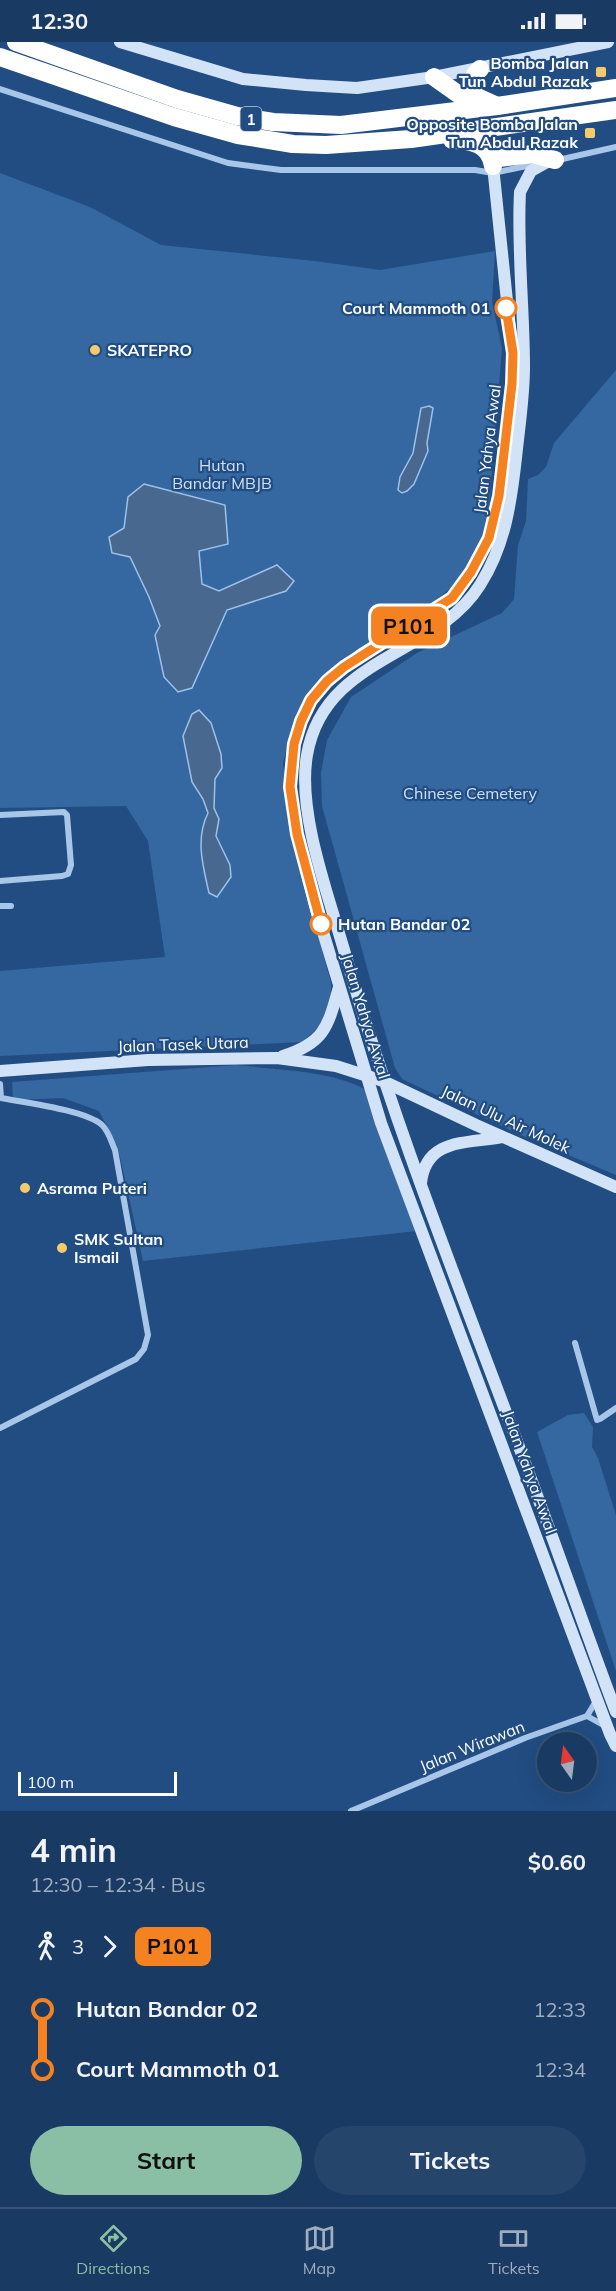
<!DOCTYPE html>
<meta charset="utf-8">
<style>
:root{--surface:#193a62;--page:#26456b;--text:#f1f3f6;--muted:#9fadbe;--line:#375477;--accent:#8abfa5}
body{margin:0;font-family:Mulish,sans-serif;background:var(--page);color:var(--text);height:100vh;display:flex;flex-direction:column;font-size:22px;white-space:nowrap}
*{box-sizing:border-box;margin:0}
p{font-size:20px;color:var(--muted)}
.icon{flex:none;width:33px;height:33px;fill:none;stroke:currentColor;stroke-width:2;stroke-linecap:round;stroke-linejoin:round}
.map{position:relative;height:1769px;overflow:hidden}
.drawer{display:flex;flex-direction:column;background:var(--surface);flex:1}
.drawer>*{flex:none}
.badge{padding:0 12px;border-radius:9px;font-size:21px;line-height:39px}
.needle{width:39px;rotate:346deg}
.buttons{position:absolute;left:537px;top:1690px;display:grid;gap:12px}
.buttons a{display:grid;place-items:center;width:60px;height:60px;border-radius:50%;background:var(--surface);box-shadow:0 6px 24px #0002,0 0 0 2px var(--line);font-size:30px}
.scale{position:absolute;left:18px;bottom:15px;width:159px;box-sizing:border-box;padding-left:6px;border:3px solid #fff;border-top:0;font-size:16px;line-height:21px;white-space:nowrap;color:#fff;-webkit-text-stroke:4px #214d83;paint-order:stroke}
.map>.badge{position:absolute;translate:-50% -50%;box-shadow:0 0 0 3px #fff}
.legs{display:flex;align-items:center;gap:9px;height:66px;padding:0 30px;font-size:20px}
.legs p{margin-inline-start:auto}
.headline{display:flex;align-items:center;justify-content:space-between;height:102px;padding:0 30px}
h1{font-size:33px;font-weight:700;line-height:45px}
.action{display:flex;gap:12px;margin-top:auto;padding:12px 30px}
.action a{flex:1;height:69px;border-radius:36px;background:var(--accent);color:#111;font-size:24px;font-weight:700;line-height:69px;text-align:center}
.action a+a{background:var(--page);color:var(--text)}
ul{padding:0 30px;list-style:none}
li{display:flex;align-items:center;gap:21px;height:60px;font-size:22px}
li i{display:grid;place-items:center;width:9px;height:100%;margin:0 8px;background:currentColor}
li i::after{content:'';width:15px;height:15px;margin:-8px;border:4px solid;border-radius:50%;background:var(--surface)}
li p{margin-inline-start:auto}
li:first-child i{background:linear-gradient(#0000 50%,currentColor 0)}
li:last-child i{background:linear-gradient(currentColor 50%,#0000 0)}
.status{display:flex;justify-content:space-between;align-items:center;height:42px;padding:0 30px;background:var(--surface);direction:ltr}
.status svg{height:16px;fill:currentColor}
.dock{display:flex;justify-content:space-around;align-items:center;height:84px;border-top:2px solid var(--line);background:var(--surface);font-size:16px;color:var(--muted)}
.dock a{display:grid;justify-items:center;gap:3px}
.dock .active{color:var(--accent)}
.map>svg:first-child{display:block}
.green{fill:#3567a0}
.water{fill:#48688f;stroke:#9cc1ea;stroke-width:1.5}
.lines{fill:none;stroke-linecap:round;stroke-linejoin:round}
.street{stroke:#a8c6e8;stroke-width:6}
.secondary{stroke:#d3e3f7;stroke-width:12}
.highway{stroke:#fff;stroke-width:18}
.line-1-casing{stroke:#fff;stroke-width:14}
.line-1{stroke:#f58220;stroke-width:9}
.poi-dot{fill:#f5ca6a;stroke:#214d83;stroke-width:2}
.stop-1-dot{fill:#fff;stroke:#f58220;stroke-width:3}
.labels{text-anchor:middle;dominant-baseline:central;stroke-width:4.5;stroke-linejoin:round;paint-order:stroke}
.shield{fill:#214d83;stroke:#bccada;stroke-width:1.5}
.shield-label{font-size:15px;font-weight:bold;fill:#fff}
.poi-label{font-size:16px;font-weight:bold;fill:#fff;stroke:#214d83;text-anchor:start}
.stop-label{font-size:16px;font-weight:bold;fill:#fff;stroke:#214d83;text-anchor:end}
.street-label{font-size:16px;fill:#fff;stroke:#214d83}
.park-label{font-size:16px;fill:#cce0f6;stroke:#214d83}
</style>
<div class="status"><b>12:30</b><svg viewBox="0 0 49 12"><path d="M0 12V9h3v3zM5 12V6h3v6zM10 12V3h3v9zM15 12V0h3v12zM26 1h20v11H26zM47 4h2v5h-2z"/></svg></div>
<div class="map">
<svg width="616" height="1769" viewBox="0 0 616 1769">
<rect width="100%" height="100%" fill="#214d83"/>
<!-- green -->
<g class="green">
<polygon points="0,131 90,165 161,203 315,219 380,228 495,209 492,260 502,306 487,494 459,540 308,655 291,688 283,722 296,813 331,941 331,973 303,1000 0,1014 0,929 165,915 148,799 126,764 0,766"/>
<polygon points="616,328 616,1133 523,1094 402,1037 395,1026 322,764 321,731 327,698 351,655 417,611 502,571 514,557 518,503 526,479 528,437 538,433 546,425 554,401"/>
<path d="M236 1023C276 1028 332 1028 366 1048L417 1189 143 1219 118 1106 99 1069 63 1056 13 1058 12 1040Z"/>
<polygon points="584,1371 593,1385 592,1405 598,1416 616,1473 616,1629 537,1390 568,1373"/>
</g>
<!-- water -->
<g class="water">
<polygon points="429,364 433,366 427,401 428,409 414,442 407,449 402,451 398,448 400,435 413,411 421,366"/>
<polygon points="144,442 225,463 228,502 199,509 202,542 219,549 277,523 294,539 286,549 227,568 192,646 178,650 164,635 155,593 160,584 149,555 130,515 112,511 109,495 124,486 128,455"/>
<path d="M199 668 211 681 221 712 222 726 215 737 214 766 219 777 216 794 230 823 231 835 217 855 209 851C203 824 195 797 208 771L203 757 192 740 183 694 192 672Z"/>
</g>
<g class="lines">
<!-- street -->
<g class="street">
<polyline points="0,47 228,121 281,128 475,128 493,131 536,122"/>
<polyline points="558,118 616,105"/>
<polyline points="0,773 64,770 67,773 71,823 68,832 62,834 0,839"/>
<polyline points="0,864 11,864"/>
<path d="M0 1042 1 1056C26 1061 85 1068 102 1083 109 1090 111 1099 115 1108L148 1293 144 1307 136 1317 0 1386"/>
<polyline points="575,1301 597,1378 600,1377 616,1366"/>
<polyline points="587,1674 605,1684"/>
<polyline points="351,1769 525,1696 587,1674 596,1659"/>
</g>
<!-- secondary -->
<g class="secondary">
<polyline points="120,0 243,37 306,43 357,46 434,35 608,0"/>
<path d="M547 120 531 129 520 150C517 206 524 268 524 325 524 355 519 386 516 416 511 461 505 504 480 543 435 615 324 614 307 713 297 770 328 852 344 908 388 1063 447 1214 504 1365 543 1466 578 1569 616 1670"/>
<polyline points="493,124 513,317 512,342 499,454 489,496 471,530 452,556 363,611 327,639 311,658 301,679 294,702 290,745 297,792 316,867 381,1081 610,1692 616,1704"/>
<path d="M283 1014C325 1001 328 984 339 945"/>
<polyline points="0,1029 148,1018 277,1016 336,1024 383,1039 476,1083 616,1145"/>
<path d="M421 1141C426 1096 466 1102 502 1095"/>
</g>
<!-- highway -->
<g class="highway">
<polyline points="16,0 177,57 237,74 273,80 341,83 497,64 616,46"/>
<polyline points="0,15 174,75 238,93 293,102 326,103 411,97 616,68"/>
<polyline points="434,35 458,52 475,54 497,64"/>
<path d="M475 54C470 43 471 35 480 27"/>
<path d="M452 98C471 98 490 102 493 124"/>
<polyline points="492,117 533,112 555,118"/>
</g>
</g>
<g class="lines">
<defs>
<polyline id="line-1" points="321,882 297,792 290,745 294,702 301,679 311,658 327,639 344,625 452,556 471,530 489,496 499,454 512,342 513,311 506,266"/>
</defs>
<!-- line-1 casing -->
<use href="#line-1" class="line-1-casing"/>
<!-- line-1 -->
<use href="#line-1" class="line-1"/>
</g>
<!-- markers -->
<g class="poi-dot">
<rect x="595" y="24" width="12" height="12" rx="3"/>
<rect x="584" y="85" width="12" height="12" rx="3"/>
<circle cx="95" cy="308" r="6"/>
<circle cx="25" cy="1146" r="6"/>
<circle cx="62" cy="1206" r="6"/>
</g>
<g class="stop-1-dot">
<circle cx="506" cy="266" r="10"/>
<circle cx="321" cy="882" r="10"/>
</g>
<g class="labels">
<!-- shield labels -->
<rect class="shield" x="240.5" y="65" width="21" height="24" rx="4.5"/>
<g class="shield-label">
<text x="251" y="77">1</text>
</g>
<!-- poi labels -->
<g class="poi-label">
<text x="589" y="21" text-anchor="end">Bomba Jalan<tspan x="589" dy="18">Tun Abdul Razak</tspan></text>
<text x="578" y="82" text-anchor="end">Opposite Bomba Jalan<tspan x="578" dy="18">Tun Abdul Razak</tspan></text>
<text x="107" y="308">SKATEPRO</text>
<text x="37" y="1146">Asrama Puteri</text>
<text x="74" y="1197">SMK Sultan<tspan x="74" dy="18">Ismail</tspan></text>
</g>
<!-- stop labels -->
<g class="stop-label">
<text x="490" y="266">Court Mammoth 01</text>
<text x="338" y="882" text-anchor="start">Hutan Bandar 02</text>
</g>
<!-- street labels -->
<g class="street-label">
<text transform="translate(487 407) rotate(-83)">Jalan Yahya Awal</text>
<text transform="translate(366 974) rotate(73)">Jalan Yahya Awal</text>
<text transform="translate(183 1002) rotate(-2)">Jalan Tasek Utara</text>
<text transform="translate(506 1077) rotate(25)">Jalan Ulu Air Molek</text>
<text transform="translate(530 1430) rotate(70)">Jalan Yahya Awal</text>
<text transform="translate(472 1704) rotate(-22)">Jalan Wirawan</text>
</g>
<!-- park labels -->
<g class="park-label">
<text x="222" y="423">Hutan<tspan x="222" dy="18">Bandar MBJB</tspan></text>
<text x="470" y="751">Chinese Cemetery</text>
</g>
</g>
</svg>
<div class="buttons">
<a><svg class="needle" viewBox="-14 -14 28 28"><path d="M0-13l5 13h-10z" fill="#e53935"/><path d="M0 13l5-13h-10z" fill="#9fadbe"/></svg></a>
</div>
<div class="scale">100 m</div>
<b class="badge" style="left:409px;top:584px;background:#f58220;color:#111">P101</b>
</div>
<section class="drawer">
<div class="headline"><div><h1>4 min</h1><p>12:30 – 12:34 · Bus</p></div><b>$0.60</b></div>
<div class="legs"><svg class="icon" aria-label="walk" viewBox="0 0 24 24"><circle cx="13" cy="4" r="2"/><path d="M13 8l-2 6 4 7M11 14l-3 7M7 12l3-4h3l4 4"/></svg>3<svg class="icon" aria-label="forward" viewBox="0 0 24 24"><path d="M9 5l7 7-7 7"/></svg><b class="badge" style="background:#f58220;color:#111">P101</b></div>
<ul>
<li><i style="color:#f58220"></i><b>Hutan Bandar 02</b><p>12:33</p></li>
<li><i style="color:#f58220"></i><b>Court Mammoth 01</b><p>12:34</p></li>
</ul>
<div class="action"><a>Start</a><a>Tickets</a></div>
</section>
<nav class="dock">
<a class="active"><svg class="icon" aria-label="directions" viewBox="0 0 24 24"><path d="M12 3l9 9-9 9-9-9zM9 14v-3h6M13 9l2 2-2 2"/></svg>Directions</a>
<a><svg class="icon" aria-label="map" viewBox="0 0 24 24"><path d="M3 6l6-2 6 2 6-2v14l-6 2-6-2-6 2zM9 4v14M15 6v14"/></svg>Map</a>
<a><svg class="icon" aria-label="tickets" viewBox="0 0 24 24"><path d="M3 7h18v10H3zM15 7v10"/></svg>Tickets</a>
</nav>
